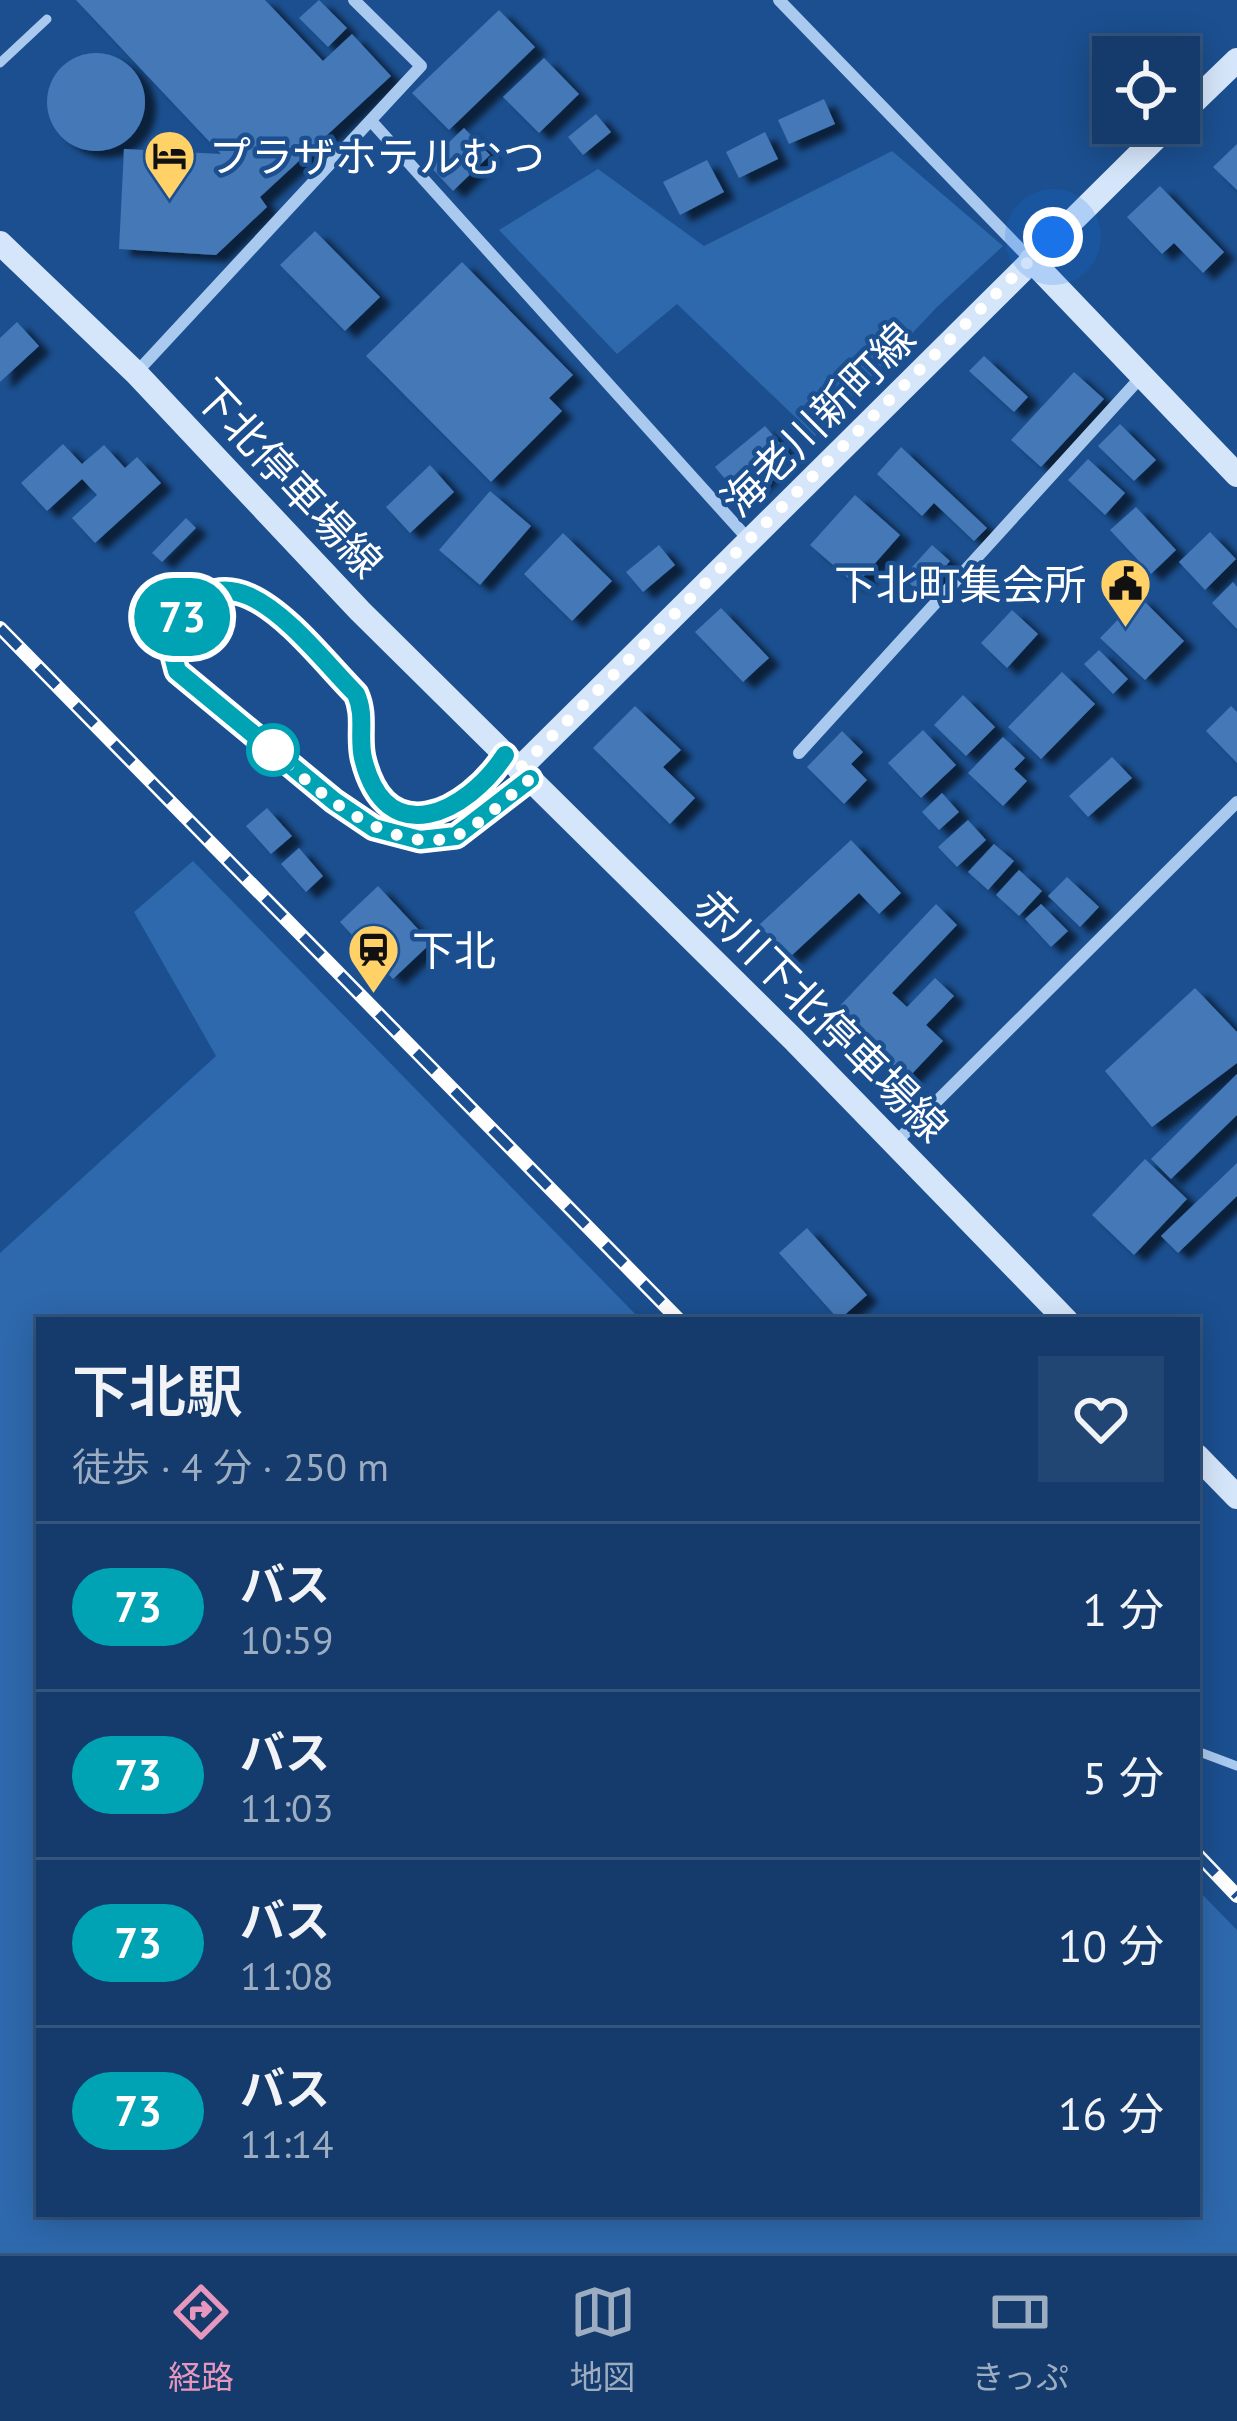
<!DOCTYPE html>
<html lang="ja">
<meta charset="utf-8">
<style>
:root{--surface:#143b6b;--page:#214673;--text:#f1f3f6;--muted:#9dadc1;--line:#33557e;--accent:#e797bd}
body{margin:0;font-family:"PT Sans","Noto Sans JP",sans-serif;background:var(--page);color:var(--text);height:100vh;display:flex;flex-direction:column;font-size:45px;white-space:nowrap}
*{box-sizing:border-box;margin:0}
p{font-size:39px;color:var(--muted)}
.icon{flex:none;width:66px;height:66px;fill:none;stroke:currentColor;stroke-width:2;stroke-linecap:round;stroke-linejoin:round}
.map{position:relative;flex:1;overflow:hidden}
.sheet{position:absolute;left:36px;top:1317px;width:1164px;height:900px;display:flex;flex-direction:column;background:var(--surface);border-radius:0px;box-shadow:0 6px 30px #0003,0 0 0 3px var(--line)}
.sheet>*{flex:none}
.badge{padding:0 24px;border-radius:39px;font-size:42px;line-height:78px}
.tools{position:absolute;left:1092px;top:36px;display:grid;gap:24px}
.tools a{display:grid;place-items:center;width:108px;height:108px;border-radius:0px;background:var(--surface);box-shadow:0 6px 30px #0003,0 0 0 3px var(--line);font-size:60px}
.you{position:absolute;width:60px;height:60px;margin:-30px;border:9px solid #fff;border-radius:50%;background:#1a73e8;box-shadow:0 0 0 18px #1a73e833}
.map>.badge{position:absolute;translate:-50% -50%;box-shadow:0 0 0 6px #fff}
.round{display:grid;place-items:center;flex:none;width:126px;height:126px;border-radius:0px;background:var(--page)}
.overview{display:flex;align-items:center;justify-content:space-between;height:204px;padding:0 36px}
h1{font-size:57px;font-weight:600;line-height:90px}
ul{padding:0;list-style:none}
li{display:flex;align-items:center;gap:36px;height:168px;padding:0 36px;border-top:3px solid var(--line)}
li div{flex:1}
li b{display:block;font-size:45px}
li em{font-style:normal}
li .badge{min-width:132px;font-weight:700;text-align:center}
.tabs{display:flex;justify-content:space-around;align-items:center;height:168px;border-top:3px solid var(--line);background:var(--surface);font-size:33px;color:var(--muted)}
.tabs a{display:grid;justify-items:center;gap:6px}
.tabs .on{color:var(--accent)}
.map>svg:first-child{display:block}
.green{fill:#2e69ad}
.building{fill:#4478b7;filter:url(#shadow)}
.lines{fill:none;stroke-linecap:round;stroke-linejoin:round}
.lane{stroke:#a9c9ee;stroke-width:9}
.street{stroke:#a9c9ee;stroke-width:12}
.secondary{stroke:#d6e6fa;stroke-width:24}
.rail-casing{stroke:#fff;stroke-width:14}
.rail{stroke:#1b4f8f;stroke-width:9;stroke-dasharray:27;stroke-linecap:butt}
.line-casing{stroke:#fff;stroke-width:27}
.line{stroke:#00a3b4;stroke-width:18}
.walk{stroke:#fff;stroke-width:12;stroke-dasharray:0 21.6}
.stop-dot{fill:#fff;stroke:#00a3b4;stroke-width:6}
.labels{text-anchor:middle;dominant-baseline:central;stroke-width:9;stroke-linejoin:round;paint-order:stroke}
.poi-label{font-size:42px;fill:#fff;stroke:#1b4f8f;text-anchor:start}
.street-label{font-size:42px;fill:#fff;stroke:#1b4f8f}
</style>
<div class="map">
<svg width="1237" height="2253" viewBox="0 0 1237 2253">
<defs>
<filter id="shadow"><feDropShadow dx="11" dy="7" stdDeviation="3" flood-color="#0009"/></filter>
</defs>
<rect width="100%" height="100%" fill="#1b4f8f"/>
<!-- green -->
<g class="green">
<polygon points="892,151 1003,246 937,307 815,436 677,304 617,354 499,230 598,169 704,246"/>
<polygon points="193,861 641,1320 39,1320 39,2214 1197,2214 1197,1889 1237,1930 1237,2253 0,2253 0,1253 216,1056 134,912"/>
</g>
<!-- building -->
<g class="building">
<polygon points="76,0 265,0 323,61 352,34 391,76 260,197 267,207 216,255 119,249 124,149 221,154"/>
<polygon points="319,0 347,28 328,47 299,18"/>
<polygon points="499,10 535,47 449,130 412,93"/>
<circle cx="96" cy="102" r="49"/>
<polygon points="544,58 579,94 539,133 503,97"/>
<polygon points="824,99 835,124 789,144 778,120"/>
<polygon points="596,114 611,132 583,155 568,137"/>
<polygon points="464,128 490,155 453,191 427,163"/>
<polygon points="765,132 778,159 739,178 726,152"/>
<polygon points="1237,144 1237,190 1213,167"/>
<polygon points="707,160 724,192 680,215 663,182"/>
<polygon points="1160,186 1224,252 1203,273 1174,243 1162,254 1127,217"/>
<polygon points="315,231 380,297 345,331 280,265"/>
<polygon points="462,262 573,375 549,398 562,411 491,482 366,356"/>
<polygon points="17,322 39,346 0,382 0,338"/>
<polygon points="984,356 1028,397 1014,412 969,371"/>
<polygon points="1074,372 1104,399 1041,467 1011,440"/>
<polygon points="1120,424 1156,460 1134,481 1098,446"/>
<polygon points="765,426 791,456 741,498 715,467"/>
<polygon points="63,444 82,464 104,445 125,468 137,457 161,483 95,543 72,518 97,495 82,479 47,511 21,483"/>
<polygon points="901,447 987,528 974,541 934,503 922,516 877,474"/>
<polygon points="1088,459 1125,493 1105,515 1068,480"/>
<polygon points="430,465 454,492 410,533 386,507"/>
<polygon points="490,491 531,526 480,585 439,550"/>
<polygon points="855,495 900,535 856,585 810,545"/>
<polygon points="1136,507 1176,550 1151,574 1110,530"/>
<polygon points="186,518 196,528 162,562 152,553"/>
<polygon points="1210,532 1236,559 1205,590 1179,562"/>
<polygon points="563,533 612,581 572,621 524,574"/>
<polygon points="659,545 675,565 643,592 626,572"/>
<polygon points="932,545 950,561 921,594 903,577"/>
<polygon points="1233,582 1237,587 1237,629 1212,603"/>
<polygon points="1140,597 1184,641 1145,680 1100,638"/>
<polygon points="721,608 769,658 743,682 695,632"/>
<polygon points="1012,610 1038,634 1007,668 981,643"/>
<polygon points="1099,650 1128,679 1113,694 1084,664"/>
<polygon points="1062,672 1095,704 1041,759 1008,727"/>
<polygon points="963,695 995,727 966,756 934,725"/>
<polygon points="635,706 681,750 663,767 695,798 670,824 593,748"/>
<polygon points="1231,706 1237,712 1237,763 1206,731"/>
<polygon points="923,730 956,765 921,798 888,763"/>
<polygon points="842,731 863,752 851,764 867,780 844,804 807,767"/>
<polygon points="1003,737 1025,758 1014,769 1027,781 1003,806 968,773"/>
<polygon points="1112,757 1132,778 1088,817 1069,796"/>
<polygon points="942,793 959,812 939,830 922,812"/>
<polygon points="267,808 292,836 271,854 246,826"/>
<polygon points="968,820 986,840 957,867 938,847"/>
<polygon points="851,840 901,893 879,914 859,893 790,957 759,925"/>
<polygon points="994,844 1014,861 988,890 968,872"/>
<polygon points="299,848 323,876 306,892 281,864"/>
<polygon points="1019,870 1042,891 1019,916 996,895"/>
<polygon points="1067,877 1099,907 1080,927 1048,896"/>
<polygon points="378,886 431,943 393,979 340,922"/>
<polygon points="936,904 957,925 892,993 907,1007 935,978 954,996 926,1025 943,1041 907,1079 835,1011"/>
<polygon points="1041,904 1068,931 1051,947 1025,919"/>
<polygon points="1195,988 1237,1032 1237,1063 1152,1127 1105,1071"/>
<polygon points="1237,1074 1237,1115 1171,1179 1151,1159"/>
<polygon points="1145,1159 1187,1199 1134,1255 1092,1215"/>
<polygon points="1237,1163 1237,1196 1178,1253 1161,1236"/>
<polygon points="807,1228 867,1295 839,1320 779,1253"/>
</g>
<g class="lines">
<!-- lane -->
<g class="lane">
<polyline points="0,63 47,19"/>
<polyline points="1197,1751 1237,1766"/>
</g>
<!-- street -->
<g class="street">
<polyline points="779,0 1031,260"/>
<polyline points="372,122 749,540"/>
<polyline points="136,373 421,66 354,0"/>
<polyline points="799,753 1141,377"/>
<path d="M505 755C467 813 386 853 363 758 358 736 366 716 356 695 305 643 224 524 169 640L177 671 334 801 375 828 420 840 456 836 529 779"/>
<polyline points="895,1143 1237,802"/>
</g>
<!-- secondary -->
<g class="secondary">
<polyline points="1179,116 1237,60"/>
<polyline points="0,243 136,373 360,611 794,1040 1066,1320"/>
<polyline points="1031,260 1237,475"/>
<polyline points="519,769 1171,123"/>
<polyline points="1197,1456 1237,1497"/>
</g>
<defs>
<g id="rail">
<polyline points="0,628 679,1320"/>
<polyline points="1197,1854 1237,1896"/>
</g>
</defs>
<!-- rail casing -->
<use href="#rail" class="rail-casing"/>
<!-- rail -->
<use href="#rail" class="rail"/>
</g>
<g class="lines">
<defs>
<path id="line" d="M505 755C467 813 386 853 363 758 358 736 366 716 356 694 306 644 223 523 169 640L177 671 334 801 374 828 420 840 456 836 530 779"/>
</defs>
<!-- line casing -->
<use href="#line" class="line-casing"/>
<!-- line -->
<use href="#line" class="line"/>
<!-- walk -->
<path class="walk" d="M273 750C308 785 392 859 455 836 477 828 510 795 530 779L519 769 1053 237"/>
</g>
<!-- icons -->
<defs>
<symbol id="hotel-pin" viewBox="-11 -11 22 30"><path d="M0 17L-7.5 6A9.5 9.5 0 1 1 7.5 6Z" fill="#ffd166" stroke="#1b4f8f"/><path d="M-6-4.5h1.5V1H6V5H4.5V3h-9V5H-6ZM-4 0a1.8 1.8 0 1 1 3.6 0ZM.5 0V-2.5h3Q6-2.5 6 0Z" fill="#111"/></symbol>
<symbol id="civic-pin" viewBox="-11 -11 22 30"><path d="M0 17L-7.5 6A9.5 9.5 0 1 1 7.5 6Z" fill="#ffd166" stroke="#1b4f8f"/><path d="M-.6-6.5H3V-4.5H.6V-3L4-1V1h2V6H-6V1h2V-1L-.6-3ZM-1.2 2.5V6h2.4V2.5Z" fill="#111"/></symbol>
<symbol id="station-pin" viewBox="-11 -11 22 30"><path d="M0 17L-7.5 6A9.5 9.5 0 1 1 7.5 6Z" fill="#ffd166" stroke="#1b4f8f"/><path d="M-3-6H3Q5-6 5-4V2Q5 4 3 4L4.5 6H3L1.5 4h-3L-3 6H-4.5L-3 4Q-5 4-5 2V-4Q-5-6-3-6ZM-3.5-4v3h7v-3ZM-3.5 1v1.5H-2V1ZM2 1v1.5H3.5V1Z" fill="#111"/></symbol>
</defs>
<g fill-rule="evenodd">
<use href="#hotel-pin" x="140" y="126" width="59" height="81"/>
<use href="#civic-pin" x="1096" y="554" width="59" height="81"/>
<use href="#station-pin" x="344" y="920" width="59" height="81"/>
</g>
<!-- markers -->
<circle class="stop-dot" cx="273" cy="750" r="24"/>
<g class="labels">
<!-- poi labels -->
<g class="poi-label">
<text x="209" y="156">プラザホテルむつ</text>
<text x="1086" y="584" text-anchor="end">下北町集会所</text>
<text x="412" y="950">下北</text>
</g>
<!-- street labels -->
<g class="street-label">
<text transform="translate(818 419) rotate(-45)">海老川新町線</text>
<text transform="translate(289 478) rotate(47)">下北停車場線</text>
<text transform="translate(822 1015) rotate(45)">赤川下北停車場線</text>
</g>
</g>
</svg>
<div class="tools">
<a><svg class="icon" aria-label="locate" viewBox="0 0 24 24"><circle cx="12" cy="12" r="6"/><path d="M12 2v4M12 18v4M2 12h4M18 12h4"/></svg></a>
</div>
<div class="you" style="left:1053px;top:237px"></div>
<b class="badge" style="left:182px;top:617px;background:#00a3b4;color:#fff">73</b>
<section class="sheet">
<div class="overview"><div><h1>下北駅</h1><p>徒歩 · 4 分 · 250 m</p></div><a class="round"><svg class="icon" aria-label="heart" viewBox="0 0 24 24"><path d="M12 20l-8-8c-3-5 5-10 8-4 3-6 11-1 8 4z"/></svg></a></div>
<ul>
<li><span class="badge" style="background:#00a3b4;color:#fff">73</span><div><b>バス</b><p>10:59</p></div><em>1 分</em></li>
<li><span class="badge" style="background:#00a3b4;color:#fff">73</span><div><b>バス</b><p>11:03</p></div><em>5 分</em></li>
<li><span class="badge" style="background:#00a3b4;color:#fff">73</span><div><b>バス</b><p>11:08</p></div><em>10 分</em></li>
<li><span class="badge" style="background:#00a3b4;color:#fff">73</span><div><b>バス</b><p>11:14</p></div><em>16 分</em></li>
</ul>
</section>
</div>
<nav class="tabs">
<a class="on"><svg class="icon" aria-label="directions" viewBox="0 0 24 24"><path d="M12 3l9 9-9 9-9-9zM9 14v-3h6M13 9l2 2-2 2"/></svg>経路</a>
<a><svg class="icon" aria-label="map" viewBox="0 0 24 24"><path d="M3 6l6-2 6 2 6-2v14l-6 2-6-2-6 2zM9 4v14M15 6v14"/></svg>地図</a>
<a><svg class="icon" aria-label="tickets" viewBox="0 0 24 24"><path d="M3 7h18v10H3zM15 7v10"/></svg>きっぷ</a>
</nav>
